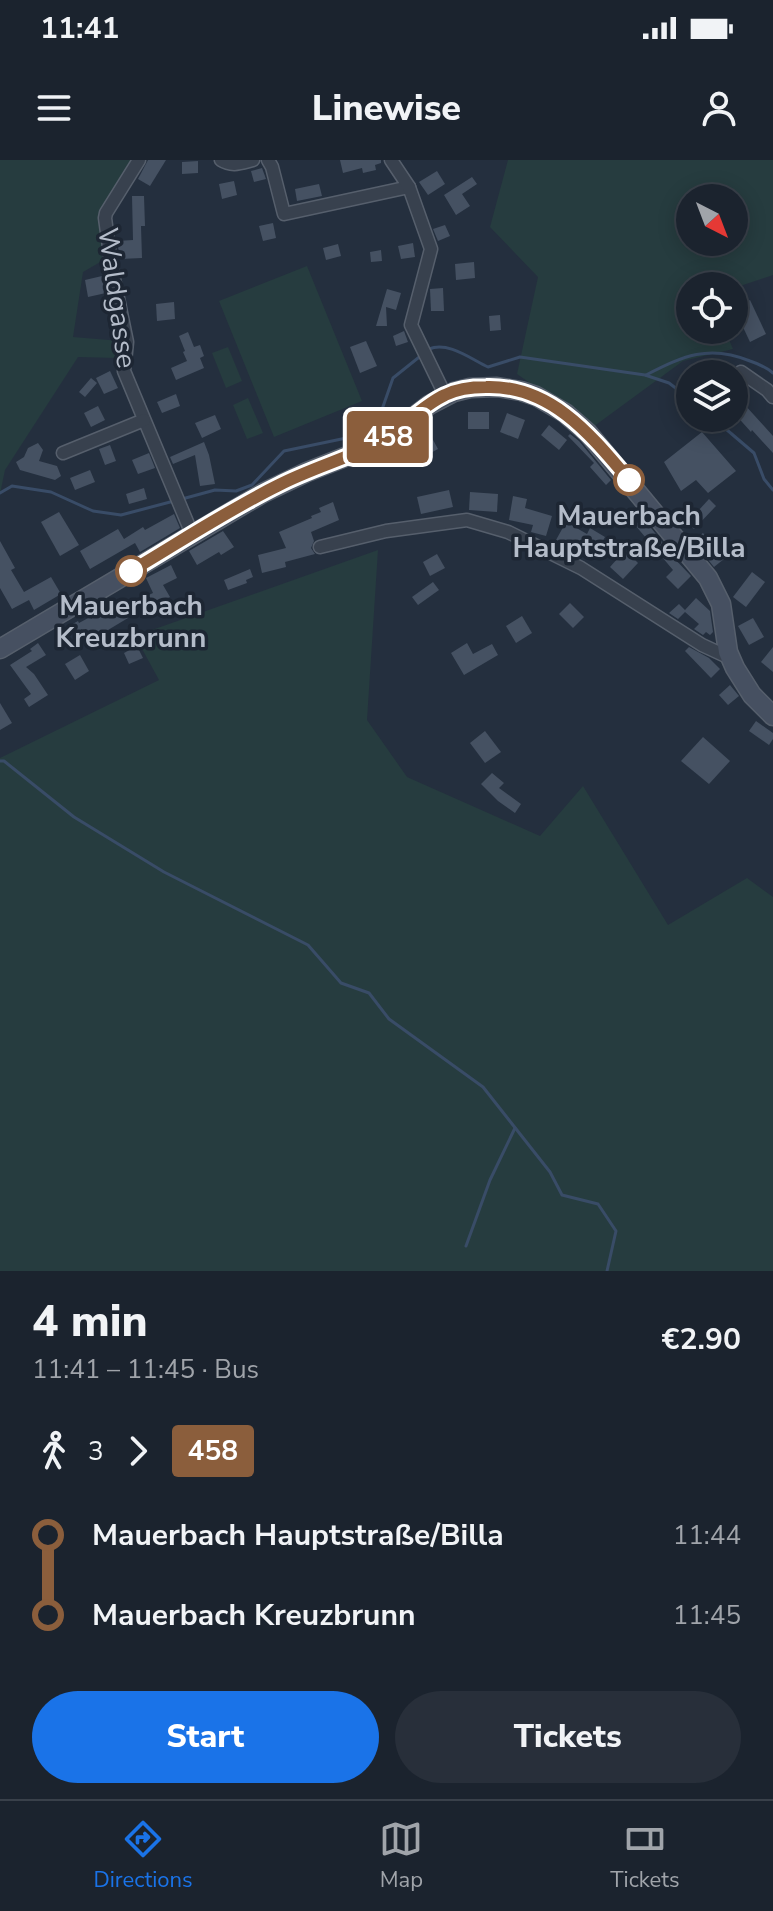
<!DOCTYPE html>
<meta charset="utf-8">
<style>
:root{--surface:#1b232e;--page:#282f3a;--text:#f1f3f6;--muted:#a0a4aa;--line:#39404a;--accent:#1a73e8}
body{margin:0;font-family:"Nunito Sans",sans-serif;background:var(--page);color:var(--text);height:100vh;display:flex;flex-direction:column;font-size:30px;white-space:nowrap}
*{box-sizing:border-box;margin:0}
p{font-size:26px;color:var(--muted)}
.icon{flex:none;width:44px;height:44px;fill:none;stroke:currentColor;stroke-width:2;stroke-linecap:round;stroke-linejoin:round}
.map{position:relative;height:1111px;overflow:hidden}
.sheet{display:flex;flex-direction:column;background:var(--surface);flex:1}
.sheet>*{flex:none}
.badge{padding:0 16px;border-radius:6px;font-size:28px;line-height:52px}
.needle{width:52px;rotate:138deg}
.tools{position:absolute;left:676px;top:24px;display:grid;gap:16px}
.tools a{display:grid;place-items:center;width:72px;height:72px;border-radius:50%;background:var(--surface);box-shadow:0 4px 20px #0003,0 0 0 2px var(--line);font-size:40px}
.map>.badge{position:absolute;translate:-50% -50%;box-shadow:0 0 0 4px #fff}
.legs{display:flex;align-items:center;gap:12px;height:88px;padding:0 32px;font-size:26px}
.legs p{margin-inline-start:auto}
.head{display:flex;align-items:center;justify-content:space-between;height:136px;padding:0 32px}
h1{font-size:44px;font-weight:800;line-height:60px}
.action{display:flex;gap:16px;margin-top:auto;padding:16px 32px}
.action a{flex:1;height:92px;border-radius:48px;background:var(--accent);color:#fff;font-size:32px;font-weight:800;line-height:92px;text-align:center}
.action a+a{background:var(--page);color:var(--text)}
ul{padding:0 32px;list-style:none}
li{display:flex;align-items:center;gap:28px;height:80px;font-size:30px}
li i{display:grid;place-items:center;width:12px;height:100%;margin:0 10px;background:currentColor}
li i::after{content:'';width:20px;height:20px;margin:-10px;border:6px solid;border-radius:50%;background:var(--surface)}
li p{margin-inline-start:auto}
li:first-child i{background:linear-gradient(#0000 50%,currentColor 0)}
li:last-child i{background:linear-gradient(currentColor 50%,#0000 0)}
.status{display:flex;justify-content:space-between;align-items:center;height:56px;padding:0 40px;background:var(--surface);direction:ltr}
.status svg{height:22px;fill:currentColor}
header{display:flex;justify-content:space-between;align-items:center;height:104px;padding:0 32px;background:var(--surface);font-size:36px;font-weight:800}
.tabs{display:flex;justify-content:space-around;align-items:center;height:112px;border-top:2px solid var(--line);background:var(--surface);font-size:22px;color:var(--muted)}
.tabs a{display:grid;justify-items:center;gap:4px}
.tabs .current{color:var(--accent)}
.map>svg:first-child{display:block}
.green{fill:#263c3f;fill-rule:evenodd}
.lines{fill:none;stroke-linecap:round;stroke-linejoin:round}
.stream{stroke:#394c67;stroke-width:3}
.building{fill:#455162}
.street-casing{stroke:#565f6c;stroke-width:15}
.secondary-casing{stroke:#565f6c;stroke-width:21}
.street{stroke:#38414e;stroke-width:12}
.secondary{stroke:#465061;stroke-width:18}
.line-1-casing{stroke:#fff;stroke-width:18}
.line-1{stroke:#8b5e3c;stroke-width:12}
.stop-1-dot{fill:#fff;stroke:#8b5e3c;stroke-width:4}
.labels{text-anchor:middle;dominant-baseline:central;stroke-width:7;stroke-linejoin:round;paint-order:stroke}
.street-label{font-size:28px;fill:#b4bcc9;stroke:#1d2633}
.stop-label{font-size:28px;font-weight:bold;fill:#b4bcc9;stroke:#1d2633}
</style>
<div class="status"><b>11:41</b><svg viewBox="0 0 49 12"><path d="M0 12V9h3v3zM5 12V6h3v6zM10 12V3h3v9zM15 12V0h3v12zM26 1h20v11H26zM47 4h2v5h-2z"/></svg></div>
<header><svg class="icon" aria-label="menu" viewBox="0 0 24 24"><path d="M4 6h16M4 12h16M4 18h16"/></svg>Linewise<svg class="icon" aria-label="person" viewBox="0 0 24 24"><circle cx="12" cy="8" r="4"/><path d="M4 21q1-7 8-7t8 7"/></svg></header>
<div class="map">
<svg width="773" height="1111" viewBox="0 0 773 1111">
<rect width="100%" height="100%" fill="#242f3e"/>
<!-- green -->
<g class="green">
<polygon points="0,0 132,0 101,55 102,101 83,112 73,177 121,181 116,198 78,197 5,310 0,334"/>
<path d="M508 0H773V115L734 128V126H690V170H725L733 189 683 201 593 267 517 214 538 117 490 67ZM690 38H734V82H690Z"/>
<polygon points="307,106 362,241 274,277 219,141"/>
<polygon points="228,187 242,221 226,228 212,193"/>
<polygon points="248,238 263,273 247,279 233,245"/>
<polygon points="378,390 367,560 407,617 540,676 583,626 668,765 747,718 773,737 773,1111 0,1111 0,598 159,520 135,476"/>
</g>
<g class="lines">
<!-- stream -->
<g class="stream">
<path d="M429 189C448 181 471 199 488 207L520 197 645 215 669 223 690 239"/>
<path d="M646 215C683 196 709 184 750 201 759 204 766 207 773 213"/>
<polyline points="713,258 754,293 764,319 773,330"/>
<polyline points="0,333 12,326 51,332 93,351 121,355 174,341"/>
<polyline points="182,339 215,330 236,331 252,325 284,291 356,276 369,271 379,258 393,218 423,194"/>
<polyline points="0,601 4,601 74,657 164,712 308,785 341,823 369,833 389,859 483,927 550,1012 562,1035 598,1044 616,1071 607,1111"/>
<polyline points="466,1086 490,1020 515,968"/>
</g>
</g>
<!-- building -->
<g class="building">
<polygon points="148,0 166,0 150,26 138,19"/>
<polygon points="340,0 381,0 381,3 375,5 376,10 363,13 362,8 343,13"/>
<polygon points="198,1 198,13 182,14 182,2"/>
<polygon points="262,8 266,19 254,22 251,11"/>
<polygon points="437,11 445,24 428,35 419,22"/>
<polygon points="472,17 477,24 462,34 470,46 456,55 444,35"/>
<polygon points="234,21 237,35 222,39 219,24"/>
<polygon points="319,24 322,36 297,41 295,29"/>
<polygon points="132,36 144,36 145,66 141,66 142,98 120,99 117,81 133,80"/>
<polygon points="273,63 276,78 263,81 259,66"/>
<polygon points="445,65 450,76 438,81 433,69"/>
<polygon points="413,83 415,97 401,99 398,86"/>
<polygon points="338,84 341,96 326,100 323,88"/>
<polygon points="381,90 382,101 371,102 370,92"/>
<polygon points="474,102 475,118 456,120 455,104"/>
<polygon points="102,116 106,133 88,137 85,120"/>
<polygon points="443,128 444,151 431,151 430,129"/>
<polygon points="387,129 401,133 396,150 386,147 387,166 376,166"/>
<polygon points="750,140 766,174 750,182 734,148"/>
<polygon points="174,142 175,159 157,161 156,144"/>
<polygon points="500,155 501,170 490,171 489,156"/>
<polygon points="404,171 408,182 396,186 393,176"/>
<polygon points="188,172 194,187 200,185 204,196 200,198 204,208 176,220 171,208 187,201 183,192 185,191 179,176"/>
<polygon points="366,181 377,206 360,213 350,187"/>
<polygon points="110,211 118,228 104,234 96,218"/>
<polygon points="91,218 97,223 85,237 79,232"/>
<polygon points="176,234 180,246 162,253 157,242"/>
<polygon points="744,244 773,276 773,293 752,270 751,272 734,253"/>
<polygon points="98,246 105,260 91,267 84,253"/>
<rect x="468" y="252" width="21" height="17"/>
<polygon points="507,253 525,260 518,279 500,272"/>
<polygon points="215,255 221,269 202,278 195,263"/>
<polygon points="549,265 567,280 559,290 541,275"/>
<polygon points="702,272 736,311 708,333 696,320 681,331 664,302"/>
<polygon points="570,274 579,281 611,320 606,325 590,307 594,303 568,276"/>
<polygon points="432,278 438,289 412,303 406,292"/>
<polygon points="204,282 209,295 215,324 200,326 195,295 173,304 170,297"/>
<polygon points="38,283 43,290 39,301 57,306 61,316 55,320 20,310 16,302 24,297 28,288"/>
<polygon points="110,285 116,301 105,305 99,289"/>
<polygon points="149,293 155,308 138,314 132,300"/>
<polygon points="90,310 95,322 75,330 70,318"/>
<polygon points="144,328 147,339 129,344 126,334"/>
<polygon points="449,330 453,347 421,354 417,337"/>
<polygon points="470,332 498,334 497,352 469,350"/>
<polygon points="513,336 527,339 525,348 552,356 546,376 531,372 533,365 509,360"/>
<polygon points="709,339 716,346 694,369 687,363"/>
<polygon points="333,342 339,360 311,372 314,381 311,388 315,394 285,402 286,407 262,413 258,395 286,388 279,372 312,358 311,356 321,352 319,348"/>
<polygon points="59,352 79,385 60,396 41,362"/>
<polygon points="174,354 180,368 140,392 135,383 90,409 80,391 118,369 124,379 143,367 145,370"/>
<polygon points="643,358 671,393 670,394 691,416 678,429 666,417 673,410 635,365"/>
<polygon points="566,362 587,374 590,368 605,377 592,400 556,380"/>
<polygon points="223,371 234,387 221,395 219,392 197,405 189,391"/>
<polygon points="703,373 724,399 714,407 693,381"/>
<polygon points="0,381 15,408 11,410 24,432 51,417 61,434 34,450 29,440 12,449 0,428"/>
<polygon points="625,390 638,403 623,419 610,407"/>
<polygon points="437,394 445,408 430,416 423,402"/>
<polygon points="171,405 177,418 163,425 170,437 157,444 159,448 145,455 138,440 153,433 146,418"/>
<polygon points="250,409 253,417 246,420 247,423 228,430 224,420"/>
<polygon points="752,412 765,422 746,447 733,437"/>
<polygon points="433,422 439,430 418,445 412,437"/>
<polygon points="696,438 710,451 713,472 710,475 706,472 703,475 694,469 699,464 685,452 678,459 669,453 679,444 685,450"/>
<polygon points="119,443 128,458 103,473 105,477 91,485 82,469 73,474 69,466 78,461 79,463 90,457 91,459"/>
<polygon points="570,443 584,457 573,468 559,454"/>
<polygon points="522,456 532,473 516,483 506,466"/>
<polygon points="753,458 764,477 749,485 738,466"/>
<polygon points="38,483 46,495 26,507 34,514 48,535 29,547 24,539 31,534 10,505 32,491 30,489"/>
<polygon points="467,483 473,494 492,484 498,495 464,515 451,493"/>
<polygon points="137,486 143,498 129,504 124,493"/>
<polygon points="689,487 709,498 720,509 711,518 685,491"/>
<polygon points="773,487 773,512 761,502"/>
<polygon points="80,495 89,511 75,520 65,504"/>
<polygon points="730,525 739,536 728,545 719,535"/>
<polygon points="0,543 12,563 0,570"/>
<polygon points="756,561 773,573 773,579 769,585 749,571"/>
<polygon points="485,571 501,592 485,603 470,583"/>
<polygon points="703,577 730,601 709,624 681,601"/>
<polygon points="492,613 504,623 499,628 521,644 515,653 498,641 481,624"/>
</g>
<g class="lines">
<defs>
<g id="street">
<polyline points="139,0 106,53 105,58 112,109 127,182 124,211 192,374"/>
<path d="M221 0C232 7 241 3 253 0"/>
<polyline points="268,0 272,7 284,54 409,27"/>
<polyline points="391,0 409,27 431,89 411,165 445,235"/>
<polyline points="741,212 767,230 773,237"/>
<polyline points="63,293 144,260"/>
<polyline points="320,387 386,371 467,360 508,372 581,408 702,485 730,498"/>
</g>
<polyline id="secondary" points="0,489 263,333 307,312 373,286 389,276 429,245 454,232 470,228 497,227 521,231 536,236 565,253 588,273 708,418 721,444 728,492 735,508 752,535 773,556"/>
</defs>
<!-- street casing -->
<use href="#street" class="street-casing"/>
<!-- secondary casing -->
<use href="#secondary" class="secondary-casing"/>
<!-- street -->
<use href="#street" class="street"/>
<!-- secondary -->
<use href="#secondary" class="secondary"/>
</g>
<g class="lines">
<defs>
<path id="line-1" d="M131 411C180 382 228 350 279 325 308 310 339 301 369 287 398 275 417 248 445 235 457 229 472 227 486 227 551 225 591 275 629 320"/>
</defs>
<!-- line-1 casing -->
<use href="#line-1" class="line-1-casing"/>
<!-- line-1 -->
<use href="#line-1" class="line-1"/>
</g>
<!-- markers -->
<g class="stop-1-dot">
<circle cx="629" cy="320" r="14"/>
<circle cx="131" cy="411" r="14"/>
</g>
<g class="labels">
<!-- street labels -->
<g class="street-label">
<text transform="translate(117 138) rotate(82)">Waldgasse</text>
</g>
<!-- stop labels -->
<g class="stop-label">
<text x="629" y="356">Mauerbach<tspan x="629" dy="32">Hauptstraße/Billa</tspan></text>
<text x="131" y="446">Mauerbach<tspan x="131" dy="32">Kreuzbrunn</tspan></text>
</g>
</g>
</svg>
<div class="tools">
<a><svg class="needle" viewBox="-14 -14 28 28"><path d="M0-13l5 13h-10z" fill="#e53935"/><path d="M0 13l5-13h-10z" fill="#a0a4aa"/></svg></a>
<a><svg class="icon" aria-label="locate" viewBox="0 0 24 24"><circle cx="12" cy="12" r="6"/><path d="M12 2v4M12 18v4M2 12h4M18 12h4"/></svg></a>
<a><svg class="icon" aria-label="layers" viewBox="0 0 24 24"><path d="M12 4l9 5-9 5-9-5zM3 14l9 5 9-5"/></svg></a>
</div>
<b class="badge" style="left:388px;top:277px;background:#8b5e3c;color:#fff">458</b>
</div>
<section class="sheet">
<div class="head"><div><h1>4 min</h1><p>11:41 – 11:45 · Bus</p></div><b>€2.90</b></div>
<div class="legs"><svg class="icon" aria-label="walk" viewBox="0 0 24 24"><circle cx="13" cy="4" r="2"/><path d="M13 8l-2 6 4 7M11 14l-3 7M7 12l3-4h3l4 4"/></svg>3<svg class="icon" aria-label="forward" viewBox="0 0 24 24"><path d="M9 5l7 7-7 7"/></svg><b class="badge" style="background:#8b5e3c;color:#fff">458</b></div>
<ul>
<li><i style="color:#8b5e3c"></i><b>Mauerbach Hauptstraße/Billa</b><p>11:44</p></li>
<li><i style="color:#8b5e3c"></i><b>Mauerbach Kreuzbrunn</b><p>11:45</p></li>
</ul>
<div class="action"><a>Start</a><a>Tickets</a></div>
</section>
<nav class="tabs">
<a class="current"><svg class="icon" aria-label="directions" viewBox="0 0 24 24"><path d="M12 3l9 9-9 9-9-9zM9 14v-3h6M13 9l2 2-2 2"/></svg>Directions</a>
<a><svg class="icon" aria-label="map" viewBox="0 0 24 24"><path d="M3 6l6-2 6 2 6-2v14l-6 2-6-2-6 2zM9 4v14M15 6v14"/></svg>Map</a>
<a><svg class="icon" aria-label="tickets" viewBox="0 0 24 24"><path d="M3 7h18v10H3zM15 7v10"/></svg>Tickets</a>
</nav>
